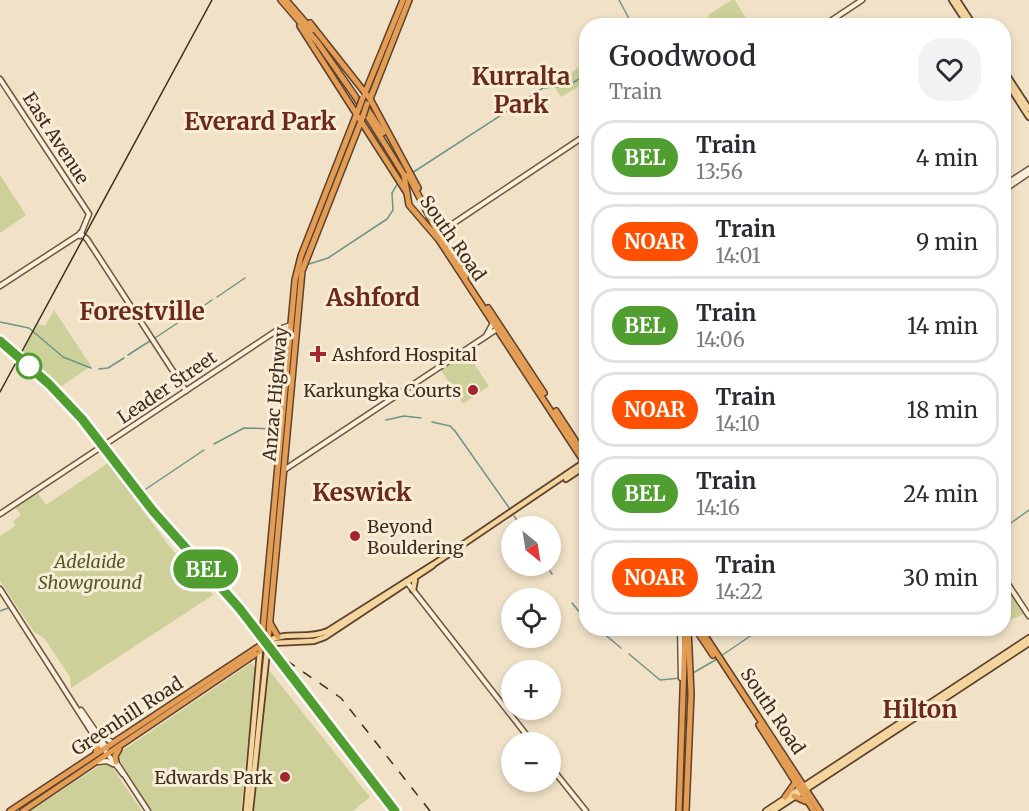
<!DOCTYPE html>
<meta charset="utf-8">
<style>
:root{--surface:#fff;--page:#f2f2f3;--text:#2b2b33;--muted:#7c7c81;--line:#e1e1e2}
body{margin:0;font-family:Merriweather,serif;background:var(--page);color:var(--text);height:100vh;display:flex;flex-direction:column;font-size:22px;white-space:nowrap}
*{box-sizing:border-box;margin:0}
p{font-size:20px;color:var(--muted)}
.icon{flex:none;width:33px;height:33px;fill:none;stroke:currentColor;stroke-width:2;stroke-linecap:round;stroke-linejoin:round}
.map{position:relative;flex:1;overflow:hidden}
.side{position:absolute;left:579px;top:18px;width:432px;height:618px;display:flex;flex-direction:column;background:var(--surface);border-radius:24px;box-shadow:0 3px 9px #0003}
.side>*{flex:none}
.badge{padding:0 12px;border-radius:20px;font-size:21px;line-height:39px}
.needle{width:39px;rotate:150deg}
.fabs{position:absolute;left:501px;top:516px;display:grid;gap:12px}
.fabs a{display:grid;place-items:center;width:60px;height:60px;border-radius:50%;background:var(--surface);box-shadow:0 3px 9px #0003;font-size:30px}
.map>.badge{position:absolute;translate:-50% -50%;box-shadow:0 0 0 3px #fff}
.round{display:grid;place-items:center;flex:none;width:63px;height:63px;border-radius:24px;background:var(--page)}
.overview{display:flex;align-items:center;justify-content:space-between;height:102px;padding:0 30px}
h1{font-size:28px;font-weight:600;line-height:45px}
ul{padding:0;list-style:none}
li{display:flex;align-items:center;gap:18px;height:75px;margin:0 12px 9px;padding:0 18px;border:3px solid var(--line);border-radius:24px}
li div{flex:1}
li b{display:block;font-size:22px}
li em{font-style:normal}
li .badge{min-width:66px;font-weight:700;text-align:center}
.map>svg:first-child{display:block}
.green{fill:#cdd099}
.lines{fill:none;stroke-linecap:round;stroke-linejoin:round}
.stream{stroke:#6e9488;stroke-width:1.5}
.secondary-casing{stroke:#70543e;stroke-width:7}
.primary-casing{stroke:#5c412f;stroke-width:8}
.highway-casing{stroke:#5c412f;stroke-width:8}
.secondary{stroke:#fbf0db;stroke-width:4}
.primary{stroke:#f5d59e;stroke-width:4.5}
.highway{stroke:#e49d54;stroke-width:5}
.tram{stroke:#3e2c1f;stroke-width:1.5}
.rail{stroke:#3e2c1f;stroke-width:1.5;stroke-dasharray:10 10;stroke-linecap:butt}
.primary-bridge-casing{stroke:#5c412f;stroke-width:8;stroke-linecap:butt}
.highway-bridge-casing{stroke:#5c412f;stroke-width:8;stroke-linecap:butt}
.primary-bridge{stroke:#f5d59e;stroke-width:4.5}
.highway-bridge{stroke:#e49d54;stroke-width:5}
.line-casing{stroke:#fff;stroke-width:14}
.line{stroke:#509e2f;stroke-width:9}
.poi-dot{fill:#a1272e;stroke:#f8edd7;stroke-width:2}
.stop-dot{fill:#fff;stroke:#509e2f;stroke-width:3}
.labels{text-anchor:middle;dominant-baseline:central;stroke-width:6;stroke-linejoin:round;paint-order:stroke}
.street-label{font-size:18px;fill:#3e2c1f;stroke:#f8edd7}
.poi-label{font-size:18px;fill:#3e2c1f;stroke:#f8edd7;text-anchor:start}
.park-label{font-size:18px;font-style:italic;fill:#515b24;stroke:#f8edd7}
.district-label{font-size:24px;font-weight:bold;fill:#6d281c;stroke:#f8edd7}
</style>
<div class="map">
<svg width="1029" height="811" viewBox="0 0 1029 811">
<rect width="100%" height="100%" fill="#f1e2c7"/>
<!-- green -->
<g class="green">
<polygon points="732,0 735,0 750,25 708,25 709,14"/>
<polygon points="586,62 586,82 561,97 554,86"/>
<polygon points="0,175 26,215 0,233"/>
<polygon points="54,310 91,366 59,388 22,353 38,324 45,326"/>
<polygon points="467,353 489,386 463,404 441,370"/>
<polygon points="108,463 170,547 213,595 71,688 70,677 44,638 34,632 0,581 0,536 15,526 13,521 21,515 15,507 37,492 46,505"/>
<polygon points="1012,593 1024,614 1004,622 1004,599"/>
<polygon points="251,663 255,668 241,811 152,811 120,761 119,753"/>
<polygon points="268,669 370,797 353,811 252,811"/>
<polygon points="105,762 110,764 142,811 30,811"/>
</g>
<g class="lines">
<!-- stream -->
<g class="stream">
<polyline points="619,0 633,26"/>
<polyline points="412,173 543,88 567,86 586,75"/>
<polyline points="309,264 328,258 387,219 393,210 392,193 398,183"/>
<polyline points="217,297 245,278"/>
<polyline points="184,319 212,300"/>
<polyline points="0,322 29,328 63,357 91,368"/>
<polyline points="155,338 179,322"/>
<polyline points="128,355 150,341"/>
<polyline points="99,369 108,368 124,358"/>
<polyline points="386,420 404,416 421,418"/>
<polyline points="432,422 450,426 455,431 510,509"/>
<polyline points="214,444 244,428 277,429"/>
<polyline points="140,493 204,450"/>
<polyline points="514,516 521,526"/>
<polyline points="1004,528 1029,510"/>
<polyline points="547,566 548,567"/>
<polyline points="550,571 552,574"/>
<polyline points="572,603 586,620"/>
<polyline points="0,611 8,608"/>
<polyline points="597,628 621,648"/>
<polyline points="629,654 660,680 681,678"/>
<polyline points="721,656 762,628"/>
<polyline points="686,677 717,659"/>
</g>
<defs>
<g id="secondary">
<polyline points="823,26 862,0"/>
<polyline points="0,79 89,214 80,236"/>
<polyline points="1004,185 1029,169"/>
<polyline points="1004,190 1029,173"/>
<polyline points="448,227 586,135"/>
<polyline points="80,233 87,239 186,391"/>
<polyline points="0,286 80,234"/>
<polyline points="486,336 493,323"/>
<polyline points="284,470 497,329"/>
<polyline points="0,514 279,329 291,325"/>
<polyline points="1004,578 1029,616"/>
<polyline points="406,581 532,742"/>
<polyline points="0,589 98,742 123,774"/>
<polyline points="680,628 681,678"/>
<polyline points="81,710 107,748"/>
<polyline points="101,735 113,743"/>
<polyline points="98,762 107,761 113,764"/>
<polyline points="116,762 148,811"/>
<polyline points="550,766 586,811"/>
</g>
<g id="primary">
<polyline points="952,0 969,26"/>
<polyline points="957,0 974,26"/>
<polyline points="1004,71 1029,109"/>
<polyline points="1004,78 1029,117"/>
<polyline points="566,479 584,467"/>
<polyline points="413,590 415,580"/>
<path d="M268 641C285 631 308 640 328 631L434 564 586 461"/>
<polyline points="273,643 314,641 325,637 432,566"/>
<polyline points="246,811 260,651"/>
<polyline points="250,811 266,660"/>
<polyline points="766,811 1029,638"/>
<polyline points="773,811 1029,643"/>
</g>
<g id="highway">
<polyline points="281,0 318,43 355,96 404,175 409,205 439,240 586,465"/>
<polyline points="286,0 312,30"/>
<polyline points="310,23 370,99 418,188"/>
<polyline points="300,26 407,193"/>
<polyline points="365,93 403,0"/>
<polyline points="370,99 409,0"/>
<polyline points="365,106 383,133"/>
<polyline points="408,175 441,239 466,276"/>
<polyline points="488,308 544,393"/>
<polyline points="279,329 285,329 290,335"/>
<polyline points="556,411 586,457"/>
<polyline points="581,469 586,471"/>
<polyline points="270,623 278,637"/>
<polyline points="263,628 295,280 301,256 359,108"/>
<polyline points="695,628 713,655"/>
<polyline points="700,628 820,811"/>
<polyline points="268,641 302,271 363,116"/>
<polyline points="759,725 814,811"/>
<polyline points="96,753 98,742"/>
<polyline points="116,762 115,756 119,749"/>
<polyline points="794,796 805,801"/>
<polyline points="785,797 795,783"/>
<polyline points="10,811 255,649"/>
<polyline points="23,811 260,651"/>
<polyline points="679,811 685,633"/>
<polyline points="686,811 691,694 688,628"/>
</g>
</defs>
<!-- secondary casing -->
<use href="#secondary" class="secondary-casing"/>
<!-- primary casing -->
<use href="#primary" class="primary-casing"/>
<!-- highway casing -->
<use href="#highway" class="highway-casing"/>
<!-- secondary -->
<use href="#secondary" class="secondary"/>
<!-- primary -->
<use href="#primary" class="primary"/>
<!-- highway -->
<use href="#highway" class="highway"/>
<!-- tram -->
<polyline class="tram" points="0,392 212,0"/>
<!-- rail -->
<g class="rail">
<polyline points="0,343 37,375 76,415 257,639"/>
<polyline points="272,647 283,658 341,698 430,811"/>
<polyline points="280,661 395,811"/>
</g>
<defs>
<polyline id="primary-bridge" points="266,660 268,641"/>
<g id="highway-bridge">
<polyline points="359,108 363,97"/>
<polyline points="363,116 367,104"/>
<polyline points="255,649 268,641"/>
<polyline points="260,651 263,628"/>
</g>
</defs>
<!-- primary-bridge casing -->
<use href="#primary-bridge" class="primary-bridge-casing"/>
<!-- highway-bridge casing -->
<use href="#highway-bridge" class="highway-bridge-casing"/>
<!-- primary-bridge -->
<use href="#primary-bridge" class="primary-bridge"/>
<!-- highway-bridge -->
<use href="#highway-bridge" class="highway-bridge"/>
</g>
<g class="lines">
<defs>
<polyline id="line" points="0,341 49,384 82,419 153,511 240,609 395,811"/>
</defs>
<!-- line casing -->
<use href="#line" class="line-casing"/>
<!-- line -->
<use href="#line" class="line"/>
</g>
<!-- markers -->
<g class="poi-dot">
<path d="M315 345h6v6h6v6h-6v6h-6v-6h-6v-6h6z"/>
<circle cx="473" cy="390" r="6"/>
<circle cx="355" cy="536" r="6"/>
<circle cx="285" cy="777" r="6"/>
</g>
<circle class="stop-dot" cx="29" cy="366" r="12"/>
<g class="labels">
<!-- street labels -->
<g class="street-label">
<text transform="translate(56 138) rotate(57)">East Avenue</text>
<text transform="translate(453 238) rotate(55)">South Road</text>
<text transform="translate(167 387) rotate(-34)">Leader Street</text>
<text transform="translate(275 394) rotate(-85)">Anzac Highway</text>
<text transform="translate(773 711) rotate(56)">South Road</text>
<text transform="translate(127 716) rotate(-33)">Greenhill Road</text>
</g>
<!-- poi labels -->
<g class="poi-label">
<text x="332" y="354">Ashford Hospital</text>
<text x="461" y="390" text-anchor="end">Karkungka Courts</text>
<text x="367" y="526">Beyond<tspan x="367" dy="21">Bouldering</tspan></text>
<text x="273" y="777" text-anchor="end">Edwards Park</text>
</g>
<!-- park labels -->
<g class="park-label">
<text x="90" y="561">Adelaide<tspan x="90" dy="21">Showground</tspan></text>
</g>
<!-- district labels -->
<g class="district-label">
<text x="521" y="76">Kurralta<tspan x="521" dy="28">Park</tspan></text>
<text x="260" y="121">Everard Park</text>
<text x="373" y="297">Ashford</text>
<text x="142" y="311">Forestville</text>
<text x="362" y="492">Keswick</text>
<text x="920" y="709">Hilton</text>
</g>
</g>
</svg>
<div class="fabs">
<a><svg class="needle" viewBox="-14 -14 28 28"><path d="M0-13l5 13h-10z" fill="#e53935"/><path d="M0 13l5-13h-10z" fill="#7c7c81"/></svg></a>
<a><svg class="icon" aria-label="locate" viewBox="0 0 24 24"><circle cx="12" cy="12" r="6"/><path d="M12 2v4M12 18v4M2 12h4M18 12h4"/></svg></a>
<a>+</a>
<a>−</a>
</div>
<b class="badge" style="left:206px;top:569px;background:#509e2f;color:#fff">BEL</b>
<section class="side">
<div class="overview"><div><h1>Goodwood</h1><p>Train</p></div><a class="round"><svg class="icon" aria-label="heart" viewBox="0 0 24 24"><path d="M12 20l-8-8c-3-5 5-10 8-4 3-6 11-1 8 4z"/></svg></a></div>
<ul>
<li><span class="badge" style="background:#509e2f;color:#fff">BEL</span><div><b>Train</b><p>13:56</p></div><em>4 min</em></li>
<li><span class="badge" style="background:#fe5000;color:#fff">NOAR</span><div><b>Train</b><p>14:01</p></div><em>9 min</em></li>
<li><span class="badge" style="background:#509e2f;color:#fff">BEL</span><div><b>Train</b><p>14:06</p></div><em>14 min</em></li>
<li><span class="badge" style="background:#fe5000;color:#fff">NOAR</span><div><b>Train</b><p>14:10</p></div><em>18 min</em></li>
<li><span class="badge" style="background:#509e2f;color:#fff">BEL</span><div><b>Train</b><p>14:16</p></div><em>24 min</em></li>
<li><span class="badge" style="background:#fe5000;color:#fff">NOAR</span><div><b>Train</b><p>14:22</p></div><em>30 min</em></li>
</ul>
</section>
</div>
